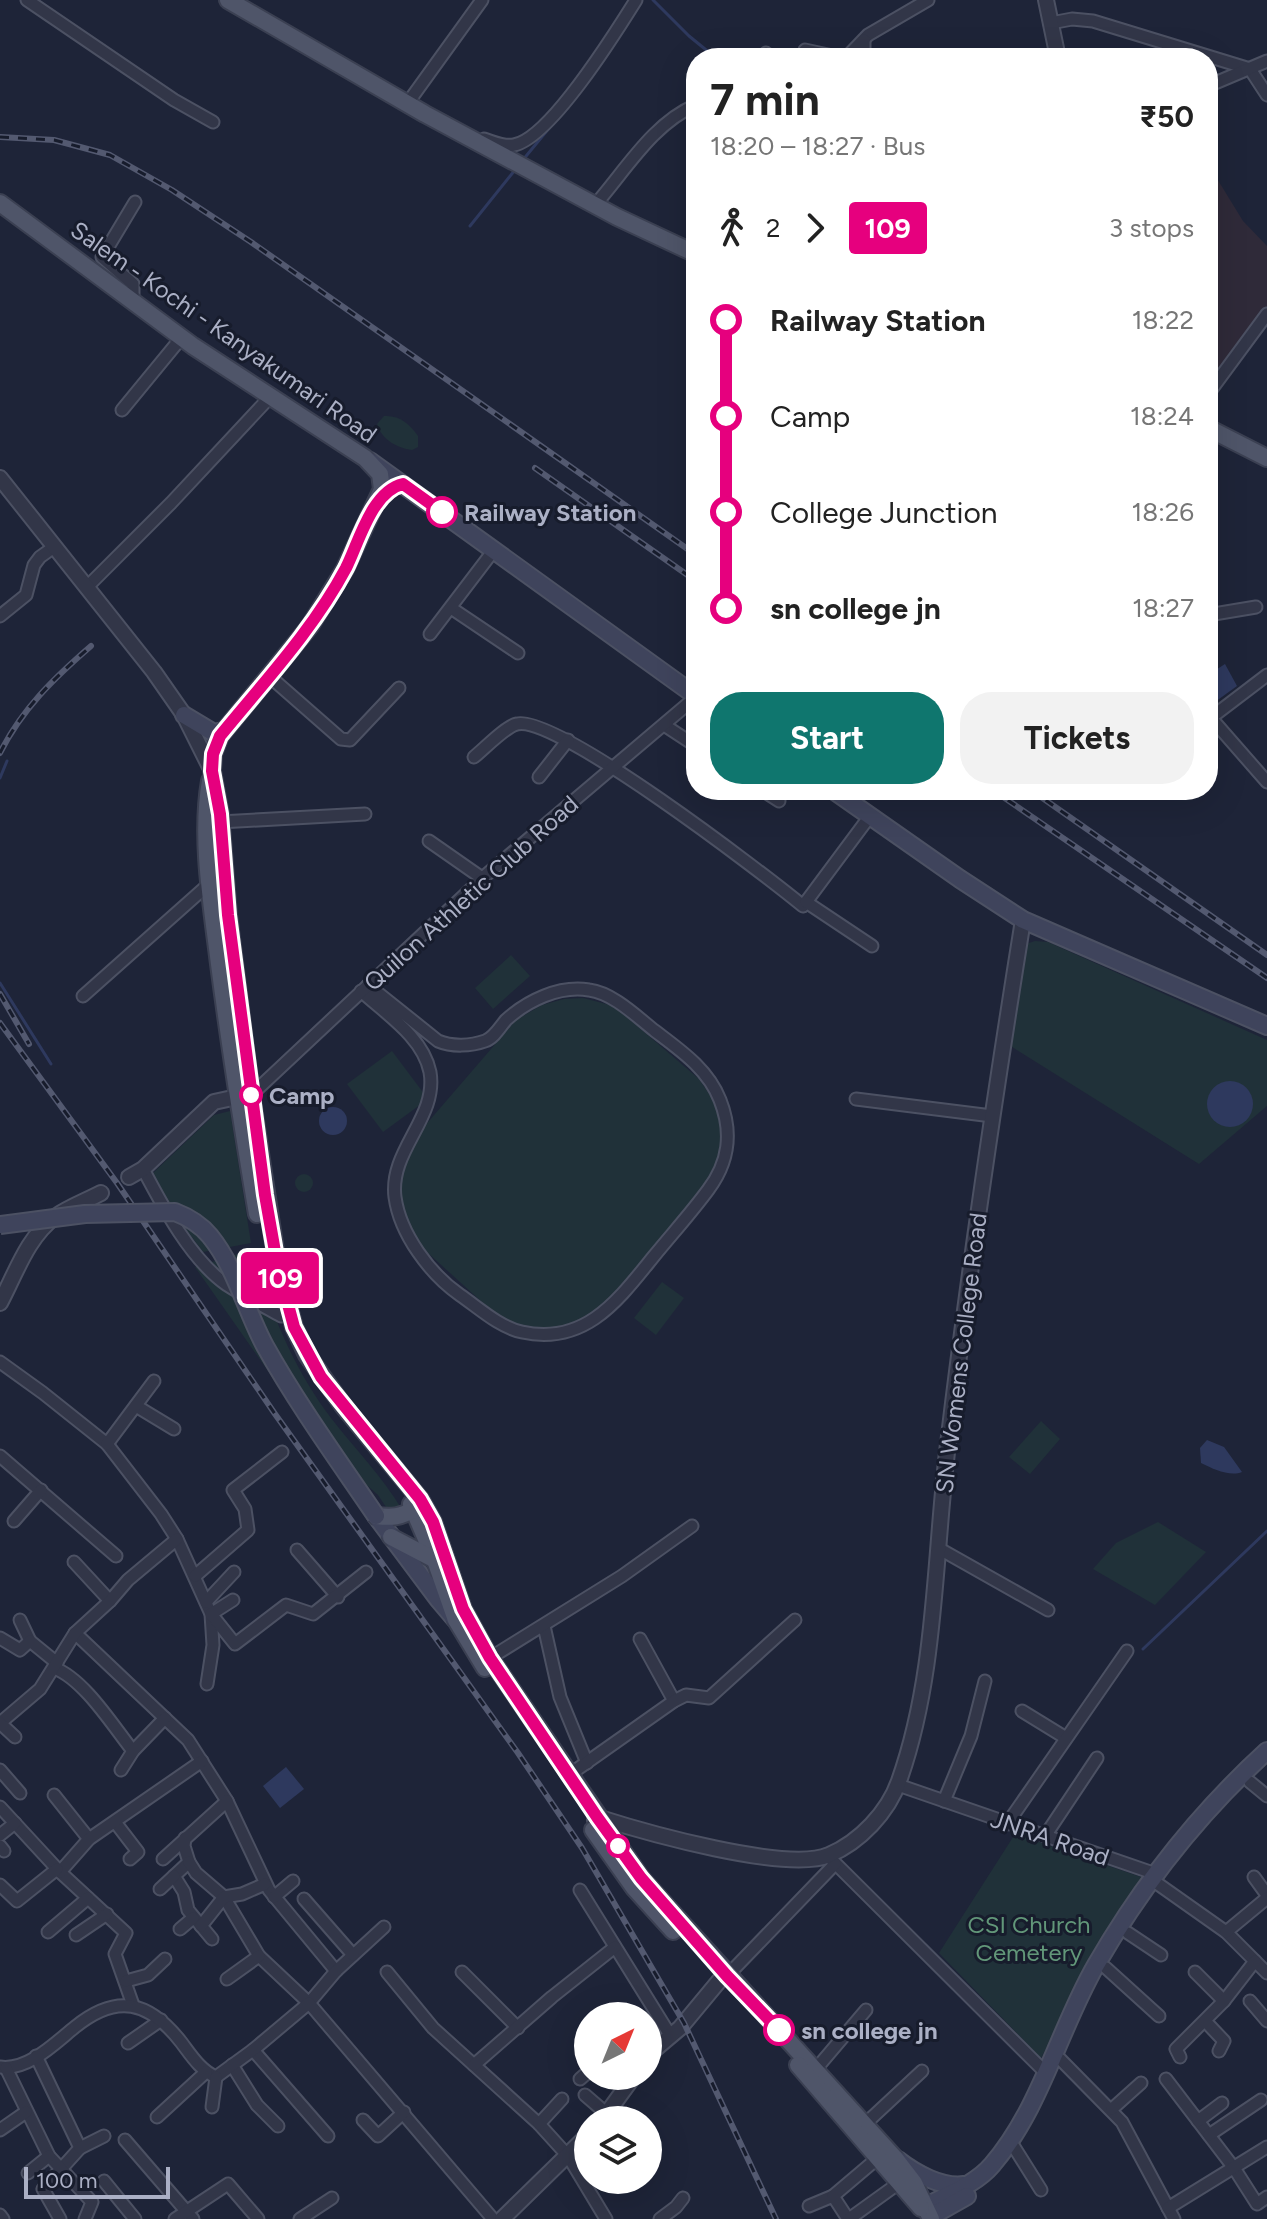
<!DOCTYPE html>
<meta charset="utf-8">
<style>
:root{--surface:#fff;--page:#f2f2f2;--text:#222;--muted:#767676;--accent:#0f766e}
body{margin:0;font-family:Figtree,sans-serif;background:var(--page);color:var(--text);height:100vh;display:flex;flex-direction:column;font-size:30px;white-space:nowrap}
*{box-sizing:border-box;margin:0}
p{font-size:26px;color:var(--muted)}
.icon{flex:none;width:44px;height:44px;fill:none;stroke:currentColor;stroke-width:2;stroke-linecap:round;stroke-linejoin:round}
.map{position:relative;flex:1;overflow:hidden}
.sheet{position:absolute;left:686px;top:48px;width:532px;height:752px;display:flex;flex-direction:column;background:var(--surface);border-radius:32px;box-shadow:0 8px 32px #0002}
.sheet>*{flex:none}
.badge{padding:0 16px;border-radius:6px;font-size:28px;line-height:52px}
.needle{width:52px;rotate:43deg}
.buttons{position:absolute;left:574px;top:2002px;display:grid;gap:16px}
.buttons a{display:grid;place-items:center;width:88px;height:88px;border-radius:50%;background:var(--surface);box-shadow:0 8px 32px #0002;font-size:40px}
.scale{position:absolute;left:24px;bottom:20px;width:146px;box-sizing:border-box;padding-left:8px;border:4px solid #abb0c5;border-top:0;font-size:22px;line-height:28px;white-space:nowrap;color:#abb0c5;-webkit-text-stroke:6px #171c2c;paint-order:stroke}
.map>.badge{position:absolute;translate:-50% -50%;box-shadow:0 0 0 4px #fff}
.legs{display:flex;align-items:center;gap:12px;height:88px;padding:0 24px;font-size:26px}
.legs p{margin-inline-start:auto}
.summary{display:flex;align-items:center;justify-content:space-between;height:136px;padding:0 24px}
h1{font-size:44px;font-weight:700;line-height:60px}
.action{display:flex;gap:16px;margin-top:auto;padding:16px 24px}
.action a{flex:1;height:92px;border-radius:32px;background:var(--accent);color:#fff;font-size:32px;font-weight:700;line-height:92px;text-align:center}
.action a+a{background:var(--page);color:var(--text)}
ul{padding:0 24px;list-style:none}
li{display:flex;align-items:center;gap:28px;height:96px;font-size:30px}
li i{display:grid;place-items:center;width:12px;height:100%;margin:0 10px;background:currentColor}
li i::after{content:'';width:20px;height:20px;margin:-10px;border:6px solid;border-radius:50%;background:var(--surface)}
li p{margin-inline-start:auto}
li:first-child i{background:linear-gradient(#0000 50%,currentColor 0)}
li:last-child i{background:linear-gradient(currentColor 50%,#0000 0)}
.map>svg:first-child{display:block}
.medical{fill:#2f2a39}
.green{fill:#203139}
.water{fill:#2e395e}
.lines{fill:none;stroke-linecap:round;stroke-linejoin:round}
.stream{stroke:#2e395e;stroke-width:3}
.minor-casing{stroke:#4c5163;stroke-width:15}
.tertiary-casing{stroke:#4c5163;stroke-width:18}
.secondary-casing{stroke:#4c5163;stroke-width:20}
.primary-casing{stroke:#3b4052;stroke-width:20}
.minor{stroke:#323648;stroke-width:11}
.tertiary{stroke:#323648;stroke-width:14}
.secondary{stroke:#3f445c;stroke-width:16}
.primary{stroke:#4f5569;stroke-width:16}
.rail-casing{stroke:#535970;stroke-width:6}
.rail{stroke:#171c2c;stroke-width:3;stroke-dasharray:9;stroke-linecap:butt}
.secondary-bridge-casing{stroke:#4c5163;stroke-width:20;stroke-linecap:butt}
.secondary-bridge{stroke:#3f445c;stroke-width:16}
.line-1-casing{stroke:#fff;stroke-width:18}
.line-1{stroke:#e6007e;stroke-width:12}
.stop-1-dot{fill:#fff;stroke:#e6007e;stroke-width:4}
.labels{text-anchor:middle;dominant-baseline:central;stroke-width:6;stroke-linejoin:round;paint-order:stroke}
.street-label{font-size:24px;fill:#abb0c5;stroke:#171c2c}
.stop-label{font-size:24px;font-weight:bold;fill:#abb0c5;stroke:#171c2c;text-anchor:start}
.park-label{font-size:24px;fill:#629779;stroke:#171c2c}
</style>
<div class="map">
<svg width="1267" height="2219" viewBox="0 0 1267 2219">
<rect width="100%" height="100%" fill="#1e2438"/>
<!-- medical -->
<polygon class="medical" points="1208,164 1243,221 1267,246 1267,309 1208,387"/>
<!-- green -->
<g class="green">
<path d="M384 416C399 415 410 424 418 436V447L412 450C397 448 382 440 377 424Z"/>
<polygon points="1035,941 1048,942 1267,1040 1267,1106 1199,1164 1009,1045 1026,944"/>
<polygon points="511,955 530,976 493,1009 475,988"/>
<polygon points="583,998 614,1006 699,1079 712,1098 720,1116 724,1141 710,1188 595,1317 576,1326 540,1330 512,1323 494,1313 417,1243 402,1221 398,1176 416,1136 516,1020 542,1005 564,999"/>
<polygon points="392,1051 428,1099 383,1132 347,1084"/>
<polygon points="230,1111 251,1243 203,1252 176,1216 153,1173 214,1115"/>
<circle cx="304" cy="1183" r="9"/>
<path d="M252 1250C270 1310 293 1368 331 1418 355 1449 382 1476 403 1511L390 1513 378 1495 352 1472 341 1475 195 1267Z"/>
<polygon points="662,1282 684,1298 656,1335 634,1318"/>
<polygon points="1041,1421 1060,1439 1030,1474 1009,1457"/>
<polygon points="1158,1522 1206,1552 1155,1605 1093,1569 1116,1543"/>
<polygon points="1015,1834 1144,1878 1093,1961 1041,2058 939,1953"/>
</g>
<!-- water -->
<g class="water">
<polygon points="1225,664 1237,686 1208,707 1208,675"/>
<circle cx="1230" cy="1104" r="23"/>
<circle cx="333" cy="1121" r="14"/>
<path d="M1207 1440 1224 1447 1242 1472C1230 1477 1213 1469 1201 1463L1200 1448Z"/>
<polygon points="286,1767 304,1789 280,1808 263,1786"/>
</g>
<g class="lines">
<!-- stream -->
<g class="stream">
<polyline points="653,0 689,36 716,58"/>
<polyline points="600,65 616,41"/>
<polyline points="522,161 550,127"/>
<polyline points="470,226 515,170"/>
<polyline points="0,778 7,761"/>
<polyline points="0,983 51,1064"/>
<polyline points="1143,1649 1267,1531"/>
</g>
<defs>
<g id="minor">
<polyline points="27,0 174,100 213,122"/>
<polyline points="1051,23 1072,19 1093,21 1250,69 1267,95"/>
<polyline points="805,50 842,58"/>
<polyline points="761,58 766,53"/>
<polyline points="846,58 868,35 928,0"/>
<polyline points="864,58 864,40"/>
<polyline points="1208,86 1267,61"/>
<polyline points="407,104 482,0"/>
<path d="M484 139C494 142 503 147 514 145 550 138 616 32 636 0"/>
<path d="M595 205C625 171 653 123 696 105"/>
<polyline points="133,300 133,284 102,257 135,202"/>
<polyline points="1208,394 1267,314"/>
<polyline points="122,410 182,337"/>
<polyline points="87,587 171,503 270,397"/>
<polyline points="451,608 518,653"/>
<polyline points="1208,615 1256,607"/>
<polyline points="0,616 26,595 34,565 40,557 54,547"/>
<polyline points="430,634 494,550"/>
<polyline points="268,675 341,739 350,740 399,688"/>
<polyline points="1211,718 1267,782"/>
<polyline points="1208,720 1267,675"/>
<polyline points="664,725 696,746"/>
<path d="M474 757C484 749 506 726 517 724 556 714 764 874 803 906L870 816"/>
<polyline points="539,777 568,740"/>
<polyline points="762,790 779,801"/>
<polyline points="220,822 365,814"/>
<polyline points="429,841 482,878"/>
<polyline points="806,902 872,946"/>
<path d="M361 991C386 1014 423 1037 430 1072 438 1118 389 1150 395 1197 400 1234 430 1274 460 1295 479 1308 499 1327 522 1332 586 1346 619 1299 654 1256 672 1234 691 1213 708 1190 729 1162 733 1133 720 1100 708 1069 680 1050 655 1031 636 1016 613 993 589 990 559 985 527 1001 506 1020 500 1027 494 1038 485 1041 471 1046 452 1047 438 1041L368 985"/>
<polyline points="83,996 209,884"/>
<polyline points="251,1095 486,875 696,697"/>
<polyline points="856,1099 992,1116"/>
<path d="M143 1169C163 1207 191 1260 227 1285 244 1296 263 1306 281 1316"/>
<polyline points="0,1362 43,1393 107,1444 161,1514 177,1539 211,1614 213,1645 207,1684"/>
<polyline points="136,1406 174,1429"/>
<polyline points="107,1444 154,1381"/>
<polyline points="0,1456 116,1556"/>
<polyline points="14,1521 41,1490"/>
<polyline points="938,1548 1048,1610"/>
<polyline points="297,1550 338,1597"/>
<polyline points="74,1562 110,1601"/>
<polyline points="195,1576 248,1530 245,1509 233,1490 282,1452"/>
<polyline points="233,1600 211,1614 235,1644 286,1605 313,1614 366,1572"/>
<polyline points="206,1602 234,1572"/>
<polyline points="20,1620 30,1641"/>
<polyline points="544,1626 560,1697 587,1763"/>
<polyline points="75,1633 188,1740 227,1801 269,1890 336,1971"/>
<polyline points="0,1638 20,1650 30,1641 57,1663"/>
<polyline points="640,1639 674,1701"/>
<polyline points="490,1658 622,1576 692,1526"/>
<path d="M54 1668C84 1679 113 1726 133 1751"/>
<polyline points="1022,1711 1066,1738"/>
<polyline points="0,1723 40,1689 75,1633 110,1601 128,1580 177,1539"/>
<polyline points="0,1723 15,1737"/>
<polyline points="0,1770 20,1793"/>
<polyline points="121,1770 133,1751 165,1718"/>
<polyline points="569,1775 674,1701 686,1695 709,1698 795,1620"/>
<polyline points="1250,1782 1267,1796"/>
<polyline points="898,1785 1156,1874"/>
<polyline points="54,1795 89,1839"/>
<polyline points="944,1801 971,1736 985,1681"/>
<polyline points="0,1807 60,1872 126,1933 115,1954 133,2005"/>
<polyline points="115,1822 138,1852 130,1859"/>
<polyline points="1007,1824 1127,1651"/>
<polyline points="0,1835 15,1823"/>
<polyline points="1045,1836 1097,1758"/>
<polyline points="185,1838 184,1846 189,1862 174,1876 184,1892 188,1910 212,1939"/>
<polyline points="0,1846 4,1851"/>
<polyline points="828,1856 1045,2072"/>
<polyline points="163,1859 227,1801"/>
<polyline points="189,1862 196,1873 224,1897 259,1956 309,2003 336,1971 384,1927"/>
<polyline points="60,1872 89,1839 202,1761"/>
<polyline points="1254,1877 1267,1895"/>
<polyline points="1158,1884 1226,1932 1267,1973"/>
<polyline points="0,1885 17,1901 57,1869"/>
<polyline points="160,1889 174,1876"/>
<polyline points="580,1890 670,2035"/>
<polyline points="274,1897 293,1881"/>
<polyline points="304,1899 353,1955"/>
<polyline points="201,1926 224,1897 242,1894 265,1884"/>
<polyline points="180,1929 193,1918"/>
<polyline points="48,1932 88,1898"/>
<polyline points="1226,1932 1267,1898"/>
<polyline points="1128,1933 1161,1955"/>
<polyline points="76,1935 107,1914"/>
<polyline points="1106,1968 1159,2016"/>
<polyline points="387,1972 433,2028 539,2124 568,2156 606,2219"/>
<polyline points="462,1972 518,2028"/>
<polyline points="1195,1972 1224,2001"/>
<polyline points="727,1976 835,1864"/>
<polyline points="227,1979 259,1956"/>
<polyline points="126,1981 148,1975 165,1959"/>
<polyline points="1250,2001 1267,2021"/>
<polyline points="1205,2021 1224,2041 1219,2051"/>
<polyline points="128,2043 161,2020"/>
<polyline points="253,2050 328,2136"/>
<polyline points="36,2056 80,2148 43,2189 60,2219"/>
<polyline points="1180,2057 1176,2049 1224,2001 1255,1961"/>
<polyline points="1060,2059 1122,2122 1174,2219"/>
<polyline points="232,2065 257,2105 278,2126"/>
<polyline points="474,2065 552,1997 615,1947"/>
<path d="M0 2067C28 2071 55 2043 75 2027 117 1993 149 2001 181 2042 191 2055 200 2070 216 2077L253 2050 309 2003 493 2219"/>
<polyline points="6,2068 49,2156 92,2202 85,2219"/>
<polyline points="816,2069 866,2010"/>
<polyline points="614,2076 626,2089"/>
<polyline points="580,2079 588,2072"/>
<polyline points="1166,2079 1234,2168 1257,2204 1267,2197"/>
<polyline points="585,2095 607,2114"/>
<polyline points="212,2107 216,2077"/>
<polyline points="1112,2109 1141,2083"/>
<polyline points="157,2117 206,2072"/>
<polyline points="363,2120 378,2136 404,2112"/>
<polyline points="1198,2121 1222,2103"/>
<polyline points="539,2124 562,2099"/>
<polyline points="865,2124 922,2071"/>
<polyline points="0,2130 26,2112"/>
<polyline points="1209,2135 1261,2100"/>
<polyline points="125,2140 193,2219"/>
<polyline points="1014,2147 1041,2190"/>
<polyline points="80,2148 104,2136"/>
<polyline points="28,2173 49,2156"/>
<polyline points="104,2181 135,2219"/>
<polyline points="809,2206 833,2196"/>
<polyline points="1168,2208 1267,2147"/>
<polyline points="0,2215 3,2219"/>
<polyline points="175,2219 228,2184 258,2219"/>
<polyline points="300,2219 332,2198"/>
<polyline points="660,2219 676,2207 683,2198"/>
<polyline points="848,2219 833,2196 879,2157"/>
<polyline points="849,2219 899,2183"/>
</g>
<g id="tertiary">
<polyline points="1046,0 1058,58"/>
<polyline points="0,478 154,672 184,715 212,771"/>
<polyline points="129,1177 143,1169 214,1102 237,1097"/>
<path d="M0 1303C15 1275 28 1236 55 1217 69 1207 86 1201 101 1193"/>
<path d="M595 1820 597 1817C644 1832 787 1873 829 1855 860 1842 888 1812 899 1781 937 1674 934 1556 948 1444 969 1269 995 1094 1023 920"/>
<polyline points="648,2055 680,2028 719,1981"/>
<polyline points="602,2120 634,2076"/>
<polyline points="502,2219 588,2135"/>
</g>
<g id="secondary">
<polyline points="370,461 696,696"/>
<polyline points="184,715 214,733 223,731"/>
<polyline points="833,790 960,879 1023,920 1267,1026"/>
<polyline points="376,1516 438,1599 455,1619"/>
<path d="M898 2160C916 2174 942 2188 964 2185"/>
<path d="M925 2207C947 2195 976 2184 992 2165 1041 2108 1059 2029 1096 1965 1141 1887 1200 1812 1267 1751"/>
<polyline points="930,2217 967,2196"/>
</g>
<g id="primary">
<polyline points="228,0 425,114 617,217 696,254"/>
<polyline points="0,203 193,346 365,458 380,474 382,489 345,569 310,626 220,736 213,754 212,771 220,814 228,915 251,1095 277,1263 294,1327 307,1355 344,1407 420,1499 433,1522 463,1609 490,1658 641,1878 894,2157 914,2183 931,2219"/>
<polyline points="1208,428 1267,458"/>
<path d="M210 781C200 838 212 907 219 964 230 1048 243 1131 257 1214"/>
<polyline points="411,1504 435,1560 456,1620 485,1668"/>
<path d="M376 1516C392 1518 401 1517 414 1509"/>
<polyline points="391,1537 439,1562"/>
<polyline points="593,1830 634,1888 673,1931"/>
<polyline points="798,2065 921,2208"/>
</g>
</defs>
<!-- minor casing -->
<use href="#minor" class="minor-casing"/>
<!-- tertiary casing -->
<use href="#tertiary" class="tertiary-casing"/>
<!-- secondary casing -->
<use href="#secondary" class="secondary-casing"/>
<!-- primary casing -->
<use href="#primary" class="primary-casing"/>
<!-- minor -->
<use href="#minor" class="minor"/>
<!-- tertiary -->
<use href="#tertiary" class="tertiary"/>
<!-- secondary -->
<use href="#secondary" class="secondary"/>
<!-- primary -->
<use href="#primary" class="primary"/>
<defs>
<g id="rail">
<polyline points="0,137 54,140 110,155 172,190 251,242 696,555"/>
<polyline points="535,468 696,581"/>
<path d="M0 753C22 709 54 678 91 646"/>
<polyline points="993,790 1267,978"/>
<polyline points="1031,790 1267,955"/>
<polyline points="0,994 29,1044"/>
<polyline points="0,1023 117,1183 275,1414 518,1753 582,1848 684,2023 776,2219"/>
</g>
</defs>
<!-- rail casing -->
<use href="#rail" class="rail-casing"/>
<!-- rail -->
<use href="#rail" class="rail"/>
<defs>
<path id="secondary-bridge" d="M0 1225 85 1214 175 1212C188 1217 201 1225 210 1236 236 1268 246 1311 265 1346 298 1405 338 1460 376 1516"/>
</defs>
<!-- secondary-bridge casing -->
<use href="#secondary-bridge" class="secondary-bridge-casing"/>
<!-- secondary-bridge -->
<use href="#secondary-bridge" class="secondary-bridge"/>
</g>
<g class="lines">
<defs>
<path id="line-1" d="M442 512 403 484C372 491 359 542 346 568 313 630 264 682 220 736L213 754 212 771 220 814 228 915 265 1195 277 1263 294 1327 321 1377 420 1499 433 1522 463 1609 490 1658 597 1817 641 1878 727 1976 779 2030"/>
</defs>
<!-- line-1 casing -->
<use href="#line-1" class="line-1-casing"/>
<!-- line-1 -->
<use href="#line-1" class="line-1"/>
</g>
<!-- markers -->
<g class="stop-1-dot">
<circle cx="442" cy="512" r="14"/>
<circle cx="251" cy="1095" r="10"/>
<circle cx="618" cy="1846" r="10"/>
<circle cx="779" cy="2030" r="14"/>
</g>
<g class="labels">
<!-- street labels -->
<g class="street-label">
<text transform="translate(224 332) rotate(35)">Salem - Kochi - Kanyakumari Road</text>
<text transform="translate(471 893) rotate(-42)">Quilon Athletic Club Road</text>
<text transform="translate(961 1353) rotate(-83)">SN Womens College Road</text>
<text transform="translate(1050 1838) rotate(19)">JNRA Road</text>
</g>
<!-- stop labels -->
<g class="stop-label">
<text x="464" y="512">Railway Station</text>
<text x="269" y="1095">Camp</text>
<text x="801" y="2030">sn college jn</text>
</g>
<!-- park labels -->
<g class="park-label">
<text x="1029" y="1924">CSI Church<tspan x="1029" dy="28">Cemetery</tspan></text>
</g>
</g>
</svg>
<div class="buttons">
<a><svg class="needle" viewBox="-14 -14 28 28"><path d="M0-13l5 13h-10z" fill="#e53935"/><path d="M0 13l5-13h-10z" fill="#767676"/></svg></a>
<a><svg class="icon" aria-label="layers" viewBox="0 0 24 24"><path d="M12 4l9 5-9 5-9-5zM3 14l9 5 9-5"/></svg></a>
</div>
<div class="scale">100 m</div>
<b class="badge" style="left:280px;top:1278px;background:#e6007e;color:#fff">109</b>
<section class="sheet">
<div class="summary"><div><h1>7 min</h1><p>18:20 – 18:27 · Bus</p></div><b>₹50</b></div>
<div class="legs"><svg class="icon" aria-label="walk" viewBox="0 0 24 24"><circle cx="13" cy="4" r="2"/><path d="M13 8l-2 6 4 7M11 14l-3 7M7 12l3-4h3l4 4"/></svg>2<svg class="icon" aria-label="forward" viewBox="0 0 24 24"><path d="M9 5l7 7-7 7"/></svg><b class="badge" style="background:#e6007e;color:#fff">109</b><p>3 stops</p></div>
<ul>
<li><i style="color:#e6007e"></i><b>Railway Station</b><p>18:22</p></li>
<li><i style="color:#e6007e"></i><span>Camp</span><p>18:24</p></li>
<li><i style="color:#e6007e"></i><span>College Junction</span><p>18:26</p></li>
<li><i style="color:#e6007e"></i><b>sn college jn</b><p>18:27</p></li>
</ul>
<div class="action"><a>Start</a><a>Tickets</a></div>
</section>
</div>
